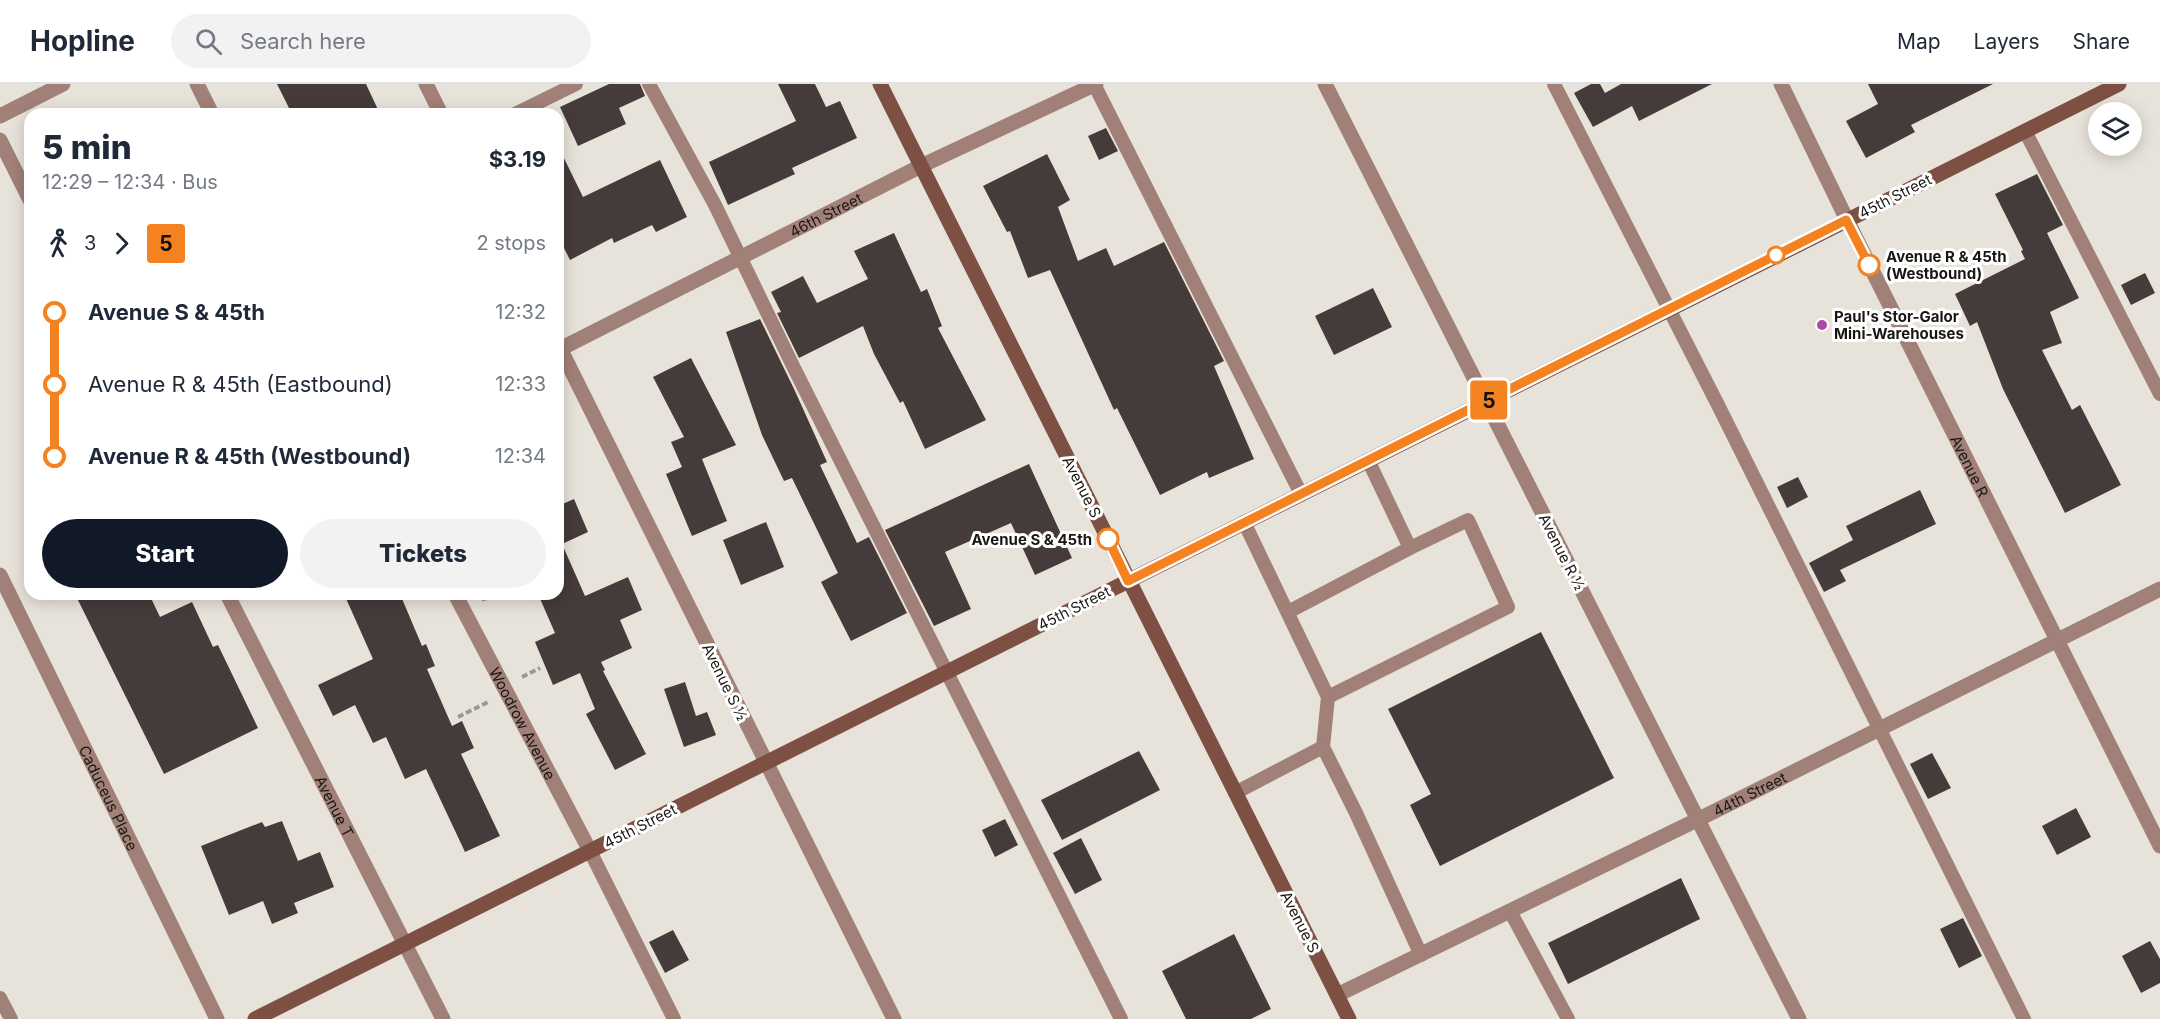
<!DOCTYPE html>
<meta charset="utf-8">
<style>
:root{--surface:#fff;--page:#f2f2f3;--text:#1f2937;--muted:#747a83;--line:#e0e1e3;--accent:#111827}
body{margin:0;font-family:Inter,sans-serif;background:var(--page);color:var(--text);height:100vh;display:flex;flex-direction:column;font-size:22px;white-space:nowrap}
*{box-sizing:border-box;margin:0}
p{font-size:20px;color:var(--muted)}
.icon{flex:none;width:33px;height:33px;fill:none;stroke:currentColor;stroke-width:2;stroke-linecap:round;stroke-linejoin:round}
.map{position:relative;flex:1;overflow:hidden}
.sheet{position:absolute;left:24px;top:24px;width:540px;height:492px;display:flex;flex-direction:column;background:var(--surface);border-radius:18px;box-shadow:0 3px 15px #0003}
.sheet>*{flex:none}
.badge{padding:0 12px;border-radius:4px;font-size:21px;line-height:39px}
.fabs{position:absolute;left:2088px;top:18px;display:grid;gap:12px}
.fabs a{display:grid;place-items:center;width:54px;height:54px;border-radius:50%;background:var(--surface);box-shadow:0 3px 15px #0003;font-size:30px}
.map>.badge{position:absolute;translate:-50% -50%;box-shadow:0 0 0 3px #fff}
.legs{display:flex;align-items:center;gap:9px;height:66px;padding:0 18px;font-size:20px}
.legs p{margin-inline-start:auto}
.summary{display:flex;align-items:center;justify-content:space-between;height:102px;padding:0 18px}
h1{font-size:33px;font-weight:800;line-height:45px}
.action{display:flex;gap:12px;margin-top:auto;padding:12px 18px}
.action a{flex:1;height:69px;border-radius:36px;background:var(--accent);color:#fff;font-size:24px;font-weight:800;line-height:69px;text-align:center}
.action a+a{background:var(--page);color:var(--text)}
ul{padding:0 18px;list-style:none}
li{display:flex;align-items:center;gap:21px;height:72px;font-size:22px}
li i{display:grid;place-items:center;width:9px;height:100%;margin:0 8px;background:currentColor}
li i::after{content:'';width:15px;height:15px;margin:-8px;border:4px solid;border-radius:50%;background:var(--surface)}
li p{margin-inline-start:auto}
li:first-child i{background:linear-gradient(#0000 50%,currentColor 0)}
li:last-child i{background:linear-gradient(currentColor 50%,#0000 0)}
header{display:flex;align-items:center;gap:36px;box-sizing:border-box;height:84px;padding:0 30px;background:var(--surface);border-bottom:2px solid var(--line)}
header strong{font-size:28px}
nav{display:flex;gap:33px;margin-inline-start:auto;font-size:21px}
.search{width:420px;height:54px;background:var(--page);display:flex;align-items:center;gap:15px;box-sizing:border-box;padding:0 21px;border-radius:33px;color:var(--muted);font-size:22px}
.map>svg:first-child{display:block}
.building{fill:#453b3b}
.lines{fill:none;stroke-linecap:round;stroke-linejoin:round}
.path{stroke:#9b9790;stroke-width:4;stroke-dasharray:6 3;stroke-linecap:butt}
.service{stroke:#a18077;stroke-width:14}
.minor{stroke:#a18077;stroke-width:15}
.secondary{stroke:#7e5044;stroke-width:15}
.line-1-casing{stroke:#fff;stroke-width:14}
.line-1{stroke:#f58220;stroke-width:9}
.stop-1-dot{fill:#fff;stroke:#f58220;stroke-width:3}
.poi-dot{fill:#b047a8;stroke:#fff;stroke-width:2}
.labels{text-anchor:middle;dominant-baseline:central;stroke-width:6;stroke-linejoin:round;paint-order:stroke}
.street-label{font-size:15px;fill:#191714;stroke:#fff}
.stop-label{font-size:15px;font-weight:bold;fill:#191714;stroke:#fff;text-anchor:start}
.poi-label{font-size:15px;font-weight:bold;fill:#191714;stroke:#fff;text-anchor:start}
</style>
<header>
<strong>Hopline</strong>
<div class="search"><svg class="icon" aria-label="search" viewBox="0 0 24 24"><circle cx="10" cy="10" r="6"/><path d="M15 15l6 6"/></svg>Search here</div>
<nav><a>Map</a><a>Layers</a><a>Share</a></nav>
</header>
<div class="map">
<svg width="2160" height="935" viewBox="0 0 2160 935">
<rect width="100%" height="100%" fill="#e8e3da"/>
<!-- building -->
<g class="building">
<polygon points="277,0 366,0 380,30 292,30"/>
<polygon points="609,0 640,0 645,12 619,24 626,40 578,62 560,23"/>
<polygon points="778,0 815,0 826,23 840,17 857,54 792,84 795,90 728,121 709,78 796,37"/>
<polygon points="1591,0 1600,0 1605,9 1621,0 1712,0 1639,37 1632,22 1593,43 1574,9"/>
<polygon points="1868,0 1993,0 1911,41 1915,48 1866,74 1846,37 1878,20"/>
<polygon points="1106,44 1118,67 1099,76 1088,52"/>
<polygon points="558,62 583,113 660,76 687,133 656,148 652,141 614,159 612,154 570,176 558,152"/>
<polygon points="1047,70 1070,116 1058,123 1078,177 1106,164 1114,182 1164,158 1224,277 1214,282 1254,375 1209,394 1207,388 1160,411 1117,324 1114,326 1050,186 1028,194 1010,147 1007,148 983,102"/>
<polygon points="2037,90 2063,141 2047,149 2079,214 2050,228 2062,259 2042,266 2072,326 2080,321 2121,401 2065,429 2003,305 1977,238 1970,242 1955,210 2025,175 2021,167 2023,166 1995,110"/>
<polygon points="894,149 921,208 927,205 942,242 938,244 986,336 925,365 903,317 900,319 874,270 863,242 799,274 777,229 781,228 771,208 803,192 817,219 868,195 854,167"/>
<polygon points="2145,189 2155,209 2131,221 2121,201"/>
<polygon points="1373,204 1392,243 1334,271 1315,232"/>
<polygon points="760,235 795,307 827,378 820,381 857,459 869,453 907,529 851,557 821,498 838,489 792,394 784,397 762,351 726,248"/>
<polygon points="691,274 736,361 702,375 727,437 692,452 666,390 682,383 671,358 684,353 653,293"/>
<polygon points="1029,380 1072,474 1035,491 1011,439 945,468 971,525 934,542 885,446"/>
<polygon points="1798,393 1808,413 1787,424 1777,403"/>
<polygon points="1920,406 1936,440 1840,486 1846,497 1824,508 1809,479 1853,456 1846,442"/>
<polygon points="574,415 588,448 562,460 585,512 628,493 642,526 620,536 632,564 601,578 605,586 603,587 646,670 615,686 586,630 595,625 580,589 553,601 535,558 555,549 538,510 558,510 558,422"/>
<polygon points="766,438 784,483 741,501 723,456"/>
<polygon points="75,510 149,510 160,533 192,518 213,563 218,561 258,644 164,690"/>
<polygon points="344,510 400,510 422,562 426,560 435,582 427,585 452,642 462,637 474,664 461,670 500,752 465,768 426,685 405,695 386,653 373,659 355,621 333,632 318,601 373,575"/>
<polygon points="1541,548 1614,694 1440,782 1410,721 1431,710 1388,625"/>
<polygon points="685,598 696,632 707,628 716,651 684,663 664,605"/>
<polygon points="1139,667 1160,706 1062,756 1041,716"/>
<polygon points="1932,669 1951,704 1928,715 1910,680"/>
<polygon points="2076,724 2091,753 2057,771 2042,742"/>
<polygon points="1005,735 1018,761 995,773 982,746"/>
<polygon points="282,737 298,777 320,768 334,803 294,819 298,829 272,840 263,817 229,831 201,762 262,738 265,743"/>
<polygon points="1081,754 1102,796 1075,810 1053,769"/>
<polygon points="1681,794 1700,835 1568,900 1548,859"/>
<polygon points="1963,834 1982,872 1959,884 1940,845"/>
<polygon points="673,846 689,876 665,889 649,858"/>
<polygon points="1234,850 1271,925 1251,935 1186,935 1162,887"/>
<polygon points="2150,857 2160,875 2160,899 2141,909 2122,872"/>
</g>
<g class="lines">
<!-- path -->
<g class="path">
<polyline points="482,516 495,510"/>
<polyline points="522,593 540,584"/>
<polyline points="458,633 490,617"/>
</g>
<!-- service -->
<g class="service">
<polyline points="649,0 715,121 793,282 1121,935"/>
<polyline points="1094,0 1301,410"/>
<polyline points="1554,0 1717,319 2024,935"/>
<polyline points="515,30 576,0"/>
<polyline points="2025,47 2160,310"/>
<polyline points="1244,438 1328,613 1508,523 1468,436 1410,464 1368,376"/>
<polyline points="1288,528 1410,464"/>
<polyline points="1328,613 1323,663 1356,729 1421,871"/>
<polyline points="1235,709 1323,663"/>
<polyline points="590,767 674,935"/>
<polyline points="1510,827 1568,935"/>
<polyline points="0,914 11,935"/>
</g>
<!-- minor -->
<g class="minor">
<polyline points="197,0 212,30"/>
<polyline points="426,0 441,30"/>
<polyline points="1325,0 1799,935"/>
<path id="s1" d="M1781 0 1847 136 2160 762"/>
<polyline points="0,32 63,0"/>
<polyline points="0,56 30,116"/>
<polyline points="558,260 894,935"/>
<path id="s2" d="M558 266 921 82 1096 0"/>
<path id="s3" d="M0 491 217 935"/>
<path id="s4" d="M227 510 443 935"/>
<path id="s5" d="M455 510 590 767"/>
<path id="s6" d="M1337 911 1699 735 2160 505"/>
</g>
<!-- secondary -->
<g class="secondary">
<polyline points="880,0 1349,935"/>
<polyline points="255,935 2119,0"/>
</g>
</g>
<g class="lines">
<defs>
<polyline id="line-1" points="1108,455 1128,497 1846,136 1869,181"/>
</defs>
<!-- line-1 casing -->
<use href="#line-1" class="line-1-casing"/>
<!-- line-1 -->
<use href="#line-1" class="line-1"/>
</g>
<!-- markers -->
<g class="stop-1-dot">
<circle cx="1776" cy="171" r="8"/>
<circle cx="1869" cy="181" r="10"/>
<circle cx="1108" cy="455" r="10"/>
</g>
<circle class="poi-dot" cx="1822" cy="241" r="6"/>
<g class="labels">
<!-- street labels -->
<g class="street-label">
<text transform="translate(1895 112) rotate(-27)">45th Street</text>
<text stroke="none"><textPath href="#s2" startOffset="300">46th Street</textPath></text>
<text stroke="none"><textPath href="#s1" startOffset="426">Avenue R</textPath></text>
<text transform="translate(1082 403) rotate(63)">Avenue S</text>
<text transform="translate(1562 468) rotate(63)">Avenue R ½</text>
<text transform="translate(1074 524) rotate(-27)">45th Street</text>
<text transform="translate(725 598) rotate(64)">Avenue S ½</text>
<text stroke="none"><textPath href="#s5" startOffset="146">Woodrow Avenue</textPath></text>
<text stroke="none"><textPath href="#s6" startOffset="459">44th Street</textPath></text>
<text stroke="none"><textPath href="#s3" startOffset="248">Caduceus Place</textPath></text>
<text stroke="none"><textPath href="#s4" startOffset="238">Avenue T</textPath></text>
<text transform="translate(640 742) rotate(-27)">45th Street</text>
<text transform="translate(1300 838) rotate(63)">Avenue S</text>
</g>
<!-- stop labels -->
<g class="stop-label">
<text x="1886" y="172">Avenue R &amp; 45th<tspan x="1886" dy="17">(Westbound)</tspan></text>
<text x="1092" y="455" text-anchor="end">Avenue S &amp; 45th</text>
</g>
<!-- poi labels -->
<g class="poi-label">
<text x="1834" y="232">Paul's Stor-Galor<tspan x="1834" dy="17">Mini-Warehouses</tspan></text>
</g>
</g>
</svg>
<div class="fabs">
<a><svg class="icon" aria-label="layers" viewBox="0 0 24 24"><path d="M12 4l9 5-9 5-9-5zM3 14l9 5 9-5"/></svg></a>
</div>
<b class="badge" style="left:1489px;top:316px;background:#f58220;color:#111">5</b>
<section class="sheet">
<div class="summary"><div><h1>5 min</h1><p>12:29 – 12:34 · Bus</p></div><b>$3.19</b></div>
<div class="legs"><svg class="icon" aria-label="walk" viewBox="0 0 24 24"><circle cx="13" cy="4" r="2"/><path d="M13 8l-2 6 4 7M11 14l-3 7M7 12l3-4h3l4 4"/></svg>3<svg class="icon" aria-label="forward" viewBox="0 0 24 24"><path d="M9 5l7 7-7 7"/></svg><b class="badge" style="background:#f58220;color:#111">5</b><p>2 stops</p></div>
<ul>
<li><i style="color:#f58220"></i><b>Avenue S &amp; 45th</b><p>12:32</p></li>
<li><i style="color:#f58220"></i><span>Avenue R &amp; 45th (Eastbound)</span><p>12:33</p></li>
<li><i style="color:#f58220"></i><b>Avenue R &amp; 45th (Westbound)</b><p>12:34</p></li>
</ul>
<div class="action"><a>Start</a><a>Tickets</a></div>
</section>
</div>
